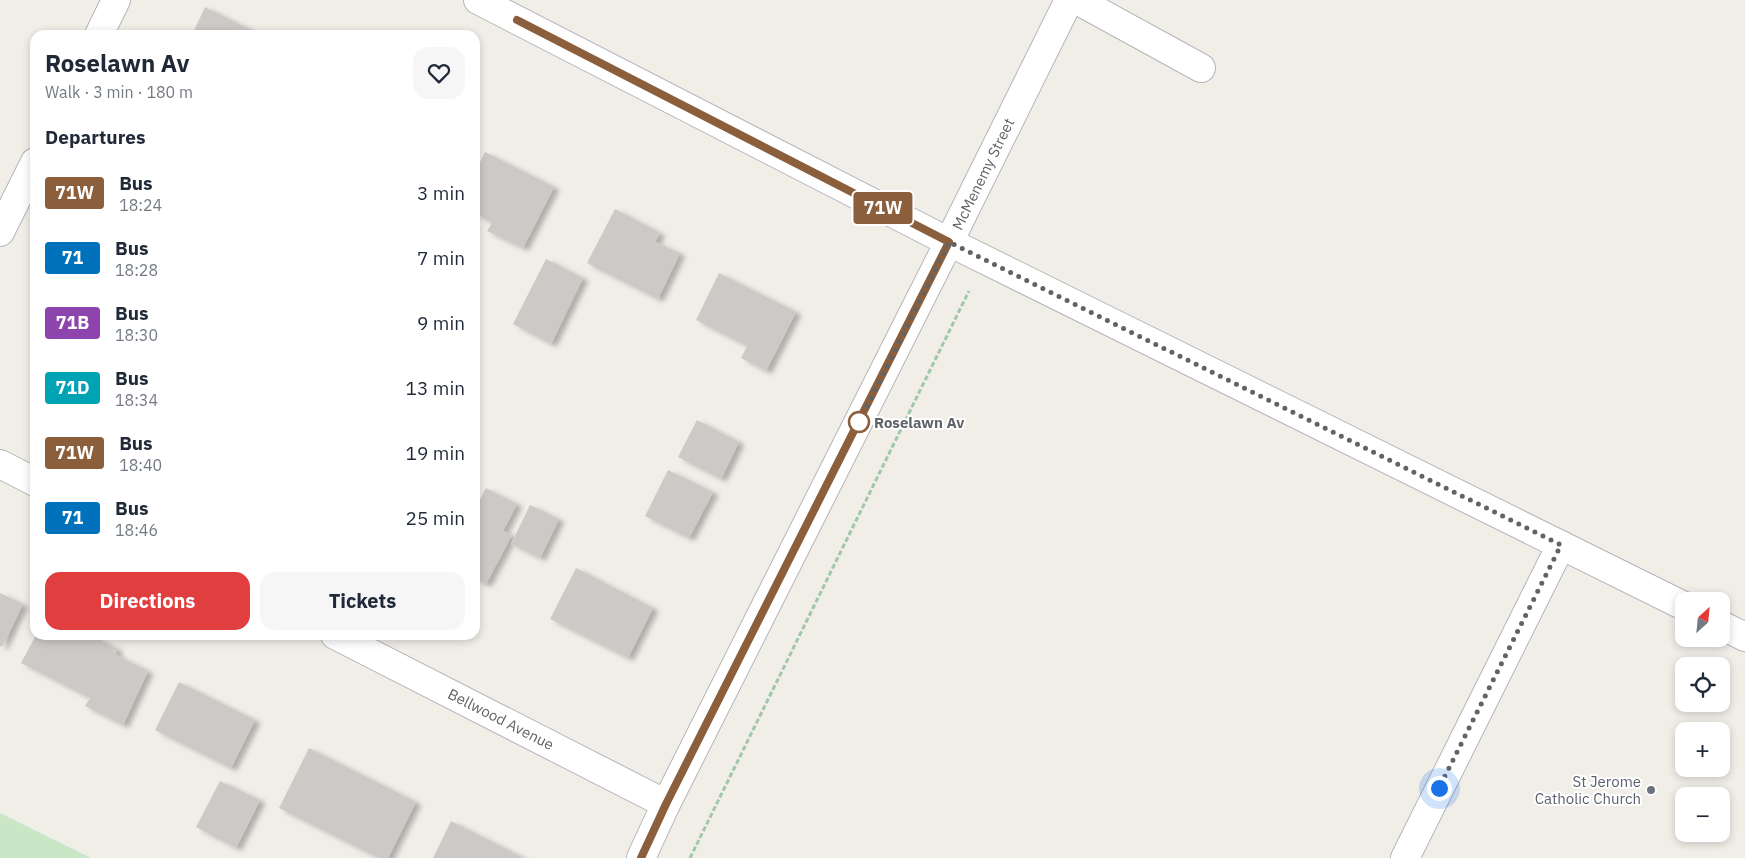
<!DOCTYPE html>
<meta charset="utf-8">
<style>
:root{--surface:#fff;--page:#f6f6f7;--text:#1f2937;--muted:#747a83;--accent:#e13e40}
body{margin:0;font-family:"IBM Plex Sans",sans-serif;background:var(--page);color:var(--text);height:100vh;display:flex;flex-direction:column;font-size:19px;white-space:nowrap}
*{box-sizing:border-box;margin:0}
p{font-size:16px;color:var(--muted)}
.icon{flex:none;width:28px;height:28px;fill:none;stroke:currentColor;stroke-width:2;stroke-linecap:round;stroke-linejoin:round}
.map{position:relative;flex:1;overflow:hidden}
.sheet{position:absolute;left:30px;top:30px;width:450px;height:610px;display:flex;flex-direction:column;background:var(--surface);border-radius:15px;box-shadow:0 2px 8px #0003}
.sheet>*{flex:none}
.badge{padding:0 10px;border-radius:4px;font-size:18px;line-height:32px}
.needle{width:32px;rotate:27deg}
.tools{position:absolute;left:1675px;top:592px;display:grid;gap:10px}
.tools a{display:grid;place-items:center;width:55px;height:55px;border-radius:10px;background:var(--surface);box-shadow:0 2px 8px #0003;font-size:25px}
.you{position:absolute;width:25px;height:25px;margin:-12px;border:4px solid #fff;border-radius:50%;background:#1a73e8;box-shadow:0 0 0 8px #1a73e833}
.map>.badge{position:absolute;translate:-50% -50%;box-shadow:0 0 0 2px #fff}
h2{padding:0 15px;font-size:19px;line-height:45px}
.round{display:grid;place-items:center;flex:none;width:52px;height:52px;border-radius:15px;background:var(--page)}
.headline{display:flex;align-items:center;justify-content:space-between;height:85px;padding:0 15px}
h1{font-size:24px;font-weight:800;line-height:38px}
.primary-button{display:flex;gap:10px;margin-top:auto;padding:10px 15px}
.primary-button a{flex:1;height:58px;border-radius:15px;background:var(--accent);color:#fff;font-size:20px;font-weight:800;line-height:58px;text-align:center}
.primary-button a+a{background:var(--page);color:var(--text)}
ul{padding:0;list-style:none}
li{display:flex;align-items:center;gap:15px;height:65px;padding:0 15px}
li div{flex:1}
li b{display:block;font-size:19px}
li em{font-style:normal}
li .badge{min-width:55px;font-weight:700;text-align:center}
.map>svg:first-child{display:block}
.green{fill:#c9e6c7}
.building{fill:#ccc9c6;filter:url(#shadow)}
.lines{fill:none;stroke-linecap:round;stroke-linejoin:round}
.minor-casing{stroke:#b3b6ba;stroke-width:30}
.path{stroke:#a0c8a8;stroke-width:3;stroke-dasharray:5 2.5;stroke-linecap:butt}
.minor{stroke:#fff;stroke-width:28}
.line-casing{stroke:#fff;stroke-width:11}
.line{stroke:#8b5e3c;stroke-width:8}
.walk{stroke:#5f6468;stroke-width:5;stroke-dasharray:0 9}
.stop-dot{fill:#fff;stroke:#8b5e3c;stroke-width:2.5}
.worship-dot{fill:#6b7280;stroke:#fff;stroke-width:2}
.labels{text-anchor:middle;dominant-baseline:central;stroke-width:4;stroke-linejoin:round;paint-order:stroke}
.street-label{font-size:15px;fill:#5f6468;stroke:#fff}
.stop-label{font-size:15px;font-weight:bold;fill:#5f6468;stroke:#fff;text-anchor:start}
.worship-label{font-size:15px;fill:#5b616d;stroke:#fff;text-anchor:end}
</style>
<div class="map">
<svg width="1745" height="858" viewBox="0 0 1745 858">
<defs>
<filter id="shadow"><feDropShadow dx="5.5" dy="3" stdDeviation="2.5" flood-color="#0004"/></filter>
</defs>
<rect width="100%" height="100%" fill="#f1eee8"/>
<!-- green -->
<polygon class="green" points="0,813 91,858 0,858"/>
<!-- building -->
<g class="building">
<polygon points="205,7 261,35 192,35"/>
<polygon points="485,152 554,187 523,248 487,231 492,223 475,213 475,172"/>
<polygon points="615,209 660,233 655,242 680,253 658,299 587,263"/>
<polygon points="546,259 583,278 551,344 513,324"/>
<polygon points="719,273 796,312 766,371 741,358 747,346 696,320"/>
<polygon points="697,420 739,442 721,479 678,457"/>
<polygon points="668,470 713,492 689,538 645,516"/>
<polygon points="486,488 517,504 503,531 512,535 486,584 475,579 475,509"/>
<polygon points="530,505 559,519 540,558 511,544"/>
<polygon points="576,568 653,608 628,658 550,619"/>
<polygon points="0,593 23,604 2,647 0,646"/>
<polygon points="36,635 90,635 118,649 115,654 148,671 123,725 85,706 90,698 21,663"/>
<polygon points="179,682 255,720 231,768 155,730"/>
<polygon points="309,748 416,802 388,858 379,858 279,808"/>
<polygon points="220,781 260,800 236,848 196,827"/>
<polygon points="451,821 524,858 433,858"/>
</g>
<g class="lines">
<defs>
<g id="minor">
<polyline points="478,0 949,242 1684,606"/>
<polyline points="1077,0 1201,68"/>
<polyline points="99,35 116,0"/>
<polyline points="0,232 35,162"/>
<polyline points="0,464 35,482"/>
<polyline points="1721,625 1745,637"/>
<polyline points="335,635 666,804"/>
<polyline points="641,858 666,804 949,242 1069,0"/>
<polyline points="1405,858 1561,545"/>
</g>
</defs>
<!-- minor casing -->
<use href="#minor" class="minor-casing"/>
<!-- path -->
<polyline class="path" points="690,858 969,291"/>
<!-- minor -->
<use href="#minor" class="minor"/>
</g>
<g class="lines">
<defs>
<polyline id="line" points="517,20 949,242 666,804 641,858"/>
</defs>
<!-- line casing -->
<use href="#line" class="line-casing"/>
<!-- line -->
<use href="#line" class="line"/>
<!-- walk -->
<polyline class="walk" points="859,422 949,242 1561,545 1439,788"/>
</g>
<!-- markers -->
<circle class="stop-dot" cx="859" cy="422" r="10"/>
<circle class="worship-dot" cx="1651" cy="790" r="5"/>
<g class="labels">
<!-- street labels -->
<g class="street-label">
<text transform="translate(983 174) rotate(-64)">McMenemy Street</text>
<text transform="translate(501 719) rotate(27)">Bellwood Avenue</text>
</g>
<!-- stop labels -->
<g class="stop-label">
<text x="874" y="422">Roselawn Av</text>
</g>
<!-- worship labels -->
<g class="worship-label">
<text x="1641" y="781">St Jerome<tspan x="1641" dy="17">Catholic Church</tspan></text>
</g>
</g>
</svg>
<div class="tools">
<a><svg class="needle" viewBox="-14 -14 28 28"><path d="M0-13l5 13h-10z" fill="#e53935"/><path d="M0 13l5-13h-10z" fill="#747a83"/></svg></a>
<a><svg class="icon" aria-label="locate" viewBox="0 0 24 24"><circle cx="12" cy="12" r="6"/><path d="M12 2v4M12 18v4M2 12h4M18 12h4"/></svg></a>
<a>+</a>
<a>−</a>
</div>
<div class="you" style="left:1439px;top:788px"></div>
<b class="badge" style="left:883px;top:208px;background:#8b5e3c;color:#fff">71W</b>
<section class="sheet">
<div class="headline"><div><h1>Roselawn Av</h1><p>Walk · 3 min · 180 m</p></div><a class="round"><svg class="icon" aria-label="heart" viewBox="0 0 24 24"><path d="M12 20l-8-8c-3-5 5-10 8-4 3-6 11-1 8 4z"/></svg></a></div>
<h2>Departures</h2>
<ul>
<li><span class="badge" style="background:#8b5e3c;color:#fff">71W</span><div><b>Bus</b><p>18:24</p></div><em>3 min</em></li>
<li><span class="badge" style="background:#0072bc;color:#fff">71</span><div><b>Bus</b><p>18:28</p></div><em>7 min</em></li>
<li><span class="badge" style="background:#8e44ad;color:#fff">71B</span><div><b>Bus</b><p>18:30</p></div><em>9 min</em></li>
<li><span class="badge" style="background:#00a3b4;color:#fff">71D</span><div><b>Bus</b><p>18:34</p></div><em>13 min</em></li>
<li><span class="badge" style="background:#8b5e3c;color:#fff">71W</span><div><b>Bus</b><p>18:40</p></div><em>19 min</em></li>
<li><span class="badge" style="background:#0072bc;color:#fff">71</span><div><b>Bus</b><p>18:46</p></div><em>25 min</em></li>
</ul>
<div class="primary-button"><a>Directions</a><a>Tickets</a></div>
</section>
</div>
